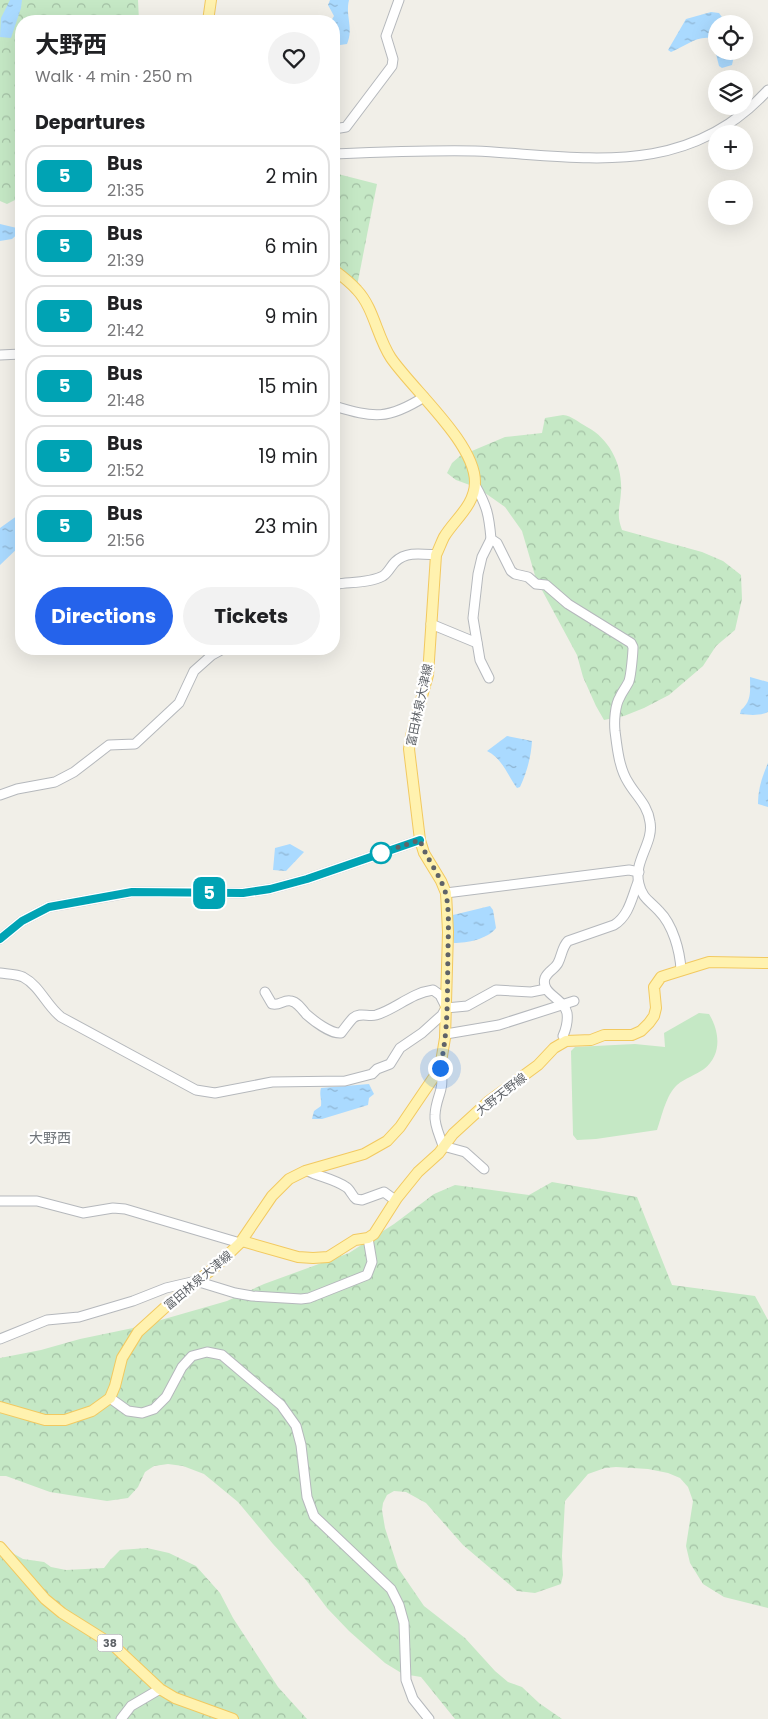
<!DOCTYPE html>
<meta charset="utf-8">
<style>
:root{--surface:#fff;--page:#f2f2f2;--text:#202124;--muted:#757577;--line:#e0e0e0;--accent:#2563eb}
body{margin:0;font-family:Poppins,"Noto Sans JP",sans-serif;background:var(--page);color:var(--text);height:100vh;display:flex;flex-direction:column;font-size:19px;white-space:nowrap}
*{box-sizing:border-box;margin:0}
p{font-size:16px;color:var(--muted)}
.icon{flex:none;width:28px;height:28px;fill:none;stroke:currentColor;stroke-width:2;stroke-linecap:round;stroke-linejoin:round}
.map{position:relative;flex:1;overflow:hidden}
.drawer{position:absolute;left:15px;top:15px;width:325px;height:640px;display:flex;flex-direction:column;background:var(--surface);border-radius:20px;box-shadow:0 5px 20px #0002}
.drawer>*{flex:none}
.badge{padding:0 10px;border-radius:8px;font-size:18px;line-height:32px}
.tools{position:absolute;left:708px;top:15px;display:grid;gap:10px}
.tools a{display:grid;place-items:center;width:45px;height:45px;border-radius:50%;background:var(--surface);box-shadow:0 5px 20px #0002;font-size:25px}
.you{position:absolute;width:25px;height:25px;margin:-12px;border:4px solid #fff;border-radius:50%;background:#1a73e8;box-shadow:0 0 0 8px #1a73e833}
.map>.badge{position:absolute;translate:-50% -50%;box-shadow:0 0 0 2px #fff}
h2{padding:0 20px;font-size:19px;line-height:45px}
.round{display:grid;place-items:center;flex:none;width:52px;height:52px;border-radius:26px;background:var(--page)}
.head{display:flex;align-items:center;justify-content:space-between;height:85px;padding:0 20px}
h1{font-size:24px;font-weight:700;line-height:38px}
.cta{display:flex;gap:10px;margin-top:auto;padding:10px 20px}
.cta a{flex:1;height:58px;border-radius:30px;background:var(--accent);color:#fff;font-size:20px;font-weight:700;line-height:58px;text-align:center}
.cta a+a{background:var(--page);color:var(--text)}
ul{padding:0;list-style:none}
li{display:flex;align-items:center;gap:15px;height:62px;margin:0 10px 8px;padding:0 10px;border:2px solid var(--line);border-radius:20px}
li div{flex:1}
li b{display:block;font-size:19px}
li em{font-style:normal}
li .badge{min-width:55px;font-weight:700;text-align:center}
.map>svg:first-child{display:block}
.green{fill:#c5e8c5}
.forest{fill:url(#forest-crowns)}
.water{fill:url(#water-ripples)}
.lines{fill:none;stroke-linecap:round;stroke-linejoin:round}
.minor-casing{stroke:#b5b8bc;stroke-width:11}
.major-casing{stroke:#f2c960;stroke-width:12}
.minor{stroke:#fff;stroke-width:9}
.major{stroke:#fff2af;stroke-width:10}
.line-casing{stroke:#fff;stroke-width:11}
.line{stroke:#00a3b4;stroke-width:8}
.walk{stroke:#5f6368;stroke-width:5;stroke-dasharray:0 9}
.stop-dot{fill:#fff;stroke:#00a3b4;stroke-width:2.5}
.labels{text-anchor:middle;dominant-baseline:central;stroke-width:4.5;stroke-linejoin:round;paint-order:stroke}
.shield{fill:#fff;stroke:#8f9295;stroke-width:1}
.shield-label{font-size:11px;font-weight:bold;fill:#5f6368}
.street-label{font-size:12px;fill:#5f6368;stroke:#fff}
.neighbourhood-label{font-size:14px;fill:#70757a;stroke:#fff}
</style>
<div class="map">
<svg width="768" height="1719" viewBox="0 0 768 1719">
<defs>
<pattern id="forest-crowns" width="20" height="18" patternUnits="userSpaceOnUse" patternTransform="scale(1.25)"><rect width="20" height="18" fill="#c5e8c5"/><path d="M2 6a3 3 0 1 1 6 0M12 15a3 3 0 1 1 6 0" fill="none" stroke="#a3c0a4"/></pattern>
<pattern id="water-ripples" width="26" height="14" patternUnits="userSpaceOnUse" patternTransform="scale(1.25)"><rect width="26" height="14" fill="#aadaff"/><path d="M2 4q2-2 4 0t4 0M15 11q2-2 4 0t4 0" fill="none" stroke="#8eb4d2"/></pattern>
</defs>
<rect width="100%" height="100%" fill="#f1efe8"/>
<!-- green -->
<path class="green" d="M699 1013 709 1014C720 1032 722 1055 704 1069 696 1075 685 1078 677 1085 666 1095 662 1116 657 1130L596 1139 577 1140 573 1135 571 1051 575 1047 635 1044 665 1047 664 1033Z"/>
<!-- forest -->
<g class="forest">
<polygon points="0,0 138,0 139,21 21,21 21,197 7,204 0,201"/>
<polygon points="334,173 377,184 357,286 334,264"/>
<path d="M563 415C572 416 578 422 587 427 610 439 623 466 621 492 620 508 616 514 622 530L702 552 723 561 741 575 742 599 735 630 716 646 703 666 669 695 644 708 624 716 604 720 596 706 583 677 577 655 536 579 522 531 505 507 478 488 456 480 447 473 452 463 460 456 505 437 542 433 545 418Z"/>
<polygon points="552,1182 637,1197 672,1285 755,1296 768,1320 768,1608 724,1597 703,1584 690,1563 686,1546 693,1501 688,1487 680,1478 668,1473 648,1469 616,1467 605,1468 588,1474 565,1501 562,1556 563,1575 561,1584 535,1593 517,1591 463,1545 426,1503 406,1492 394,1491 387,1495 383,1503 382,1510 385,1528 398,1568 424,1606 465,1638 495,1671 508,1682 522,1687 539,1703 562,1719 455,1719 421,1677 403,1674 385,1663 349,1631 327,1608 306,1580 273,1544 238,1502 204,1474 183,1466 168,1464 154,1466 145,1472 138,1487 128,1498 107,1501 50,1492 6,1476 0,1476 0,1358 41,1350 80,1339 133,1328 227,1301 264,1284 349,1253 394,1224 434,1194 455,1185 529,1195"/>
<polygon points="0,1546 23,1559 44,1562 51,1567 66,1570 104,1568 111,1559 120,1550 147,1548 169,1553 196,1566 220,1593 233,1618 278,1687 307,1719 0,1719"/>
</g>
<!-- water -->
<g class="water">
<polygon points="10,0 22,0 21,8 11,38 0,37 1,18"/>
<path d="M330 0H349C345 16 354 28 347 44L340 45 335 42 334 21H331L334 16 328 5Z"/>
<path d="M711 12 719 13 727 24H716V51H735L732 65 722 68 719 66 714 46 710 38C696 36 684 47 671 52L668 50 686 19Z"/>
<polygon points="0,224 21,229 21,231 12,239 0,241"/>
<polygon points="21,513 21,545 0,565 0,528"/>
<path d="M750 677 768 682V712C759 716 750 715 740 714L741 710C752 701 750 690 750 677Z"/>
<path d="M507 736 532 741C531 757 527 772 520 787L517 788C508 776 502 758 487 751Z"/>
<path d="M768 763V807L758 804C758 789 762 777 768 763Z"/>
<polygon points="290,844 304,852 286,871 273,870 275,848"/>
<path d="M490 906 493 910 496 928C488 939 467 943 454 943L453 939V915Z"/>
<path d="M369 1084 374 1094 369 1098 368 1105 322 1119H312L314 1111 321 1106C322 1099 319 1095 321 1088Z"/>
</g>
<g class="lines">
<defs>
<g id="minor">
<polyline points="334,129 346,127 392,66 393,59 386,36 399,0"/>
<path d="M334 154C381 152 428 150 475 151 582 156 685 181 768 90"/>
<polyline points="0,355 21,354"/>
<path d="M334 406C374 418 388 420 424 397"/>
<path d="M475 485C487 506 489 515 491 539L497 543 511 571 515 574 528 577 536 584 546 585 568 604 631 643 633 647C633 653 631 675 629 681 627 686 622 692 620 697 615 705 614 721 615 731 617 747 619 768 628 782 636 796 648 805 650 822 654 843 633 861 639 884 642 898 650 901 659 911 673 925 680 951 681 970"/>
<path d="M334 586 337 584C351 582 370 583 383 576 388 573 391 566 395 562 406 551 422 554 436 555"/>
<polyline points="431,624 477,643"/>
<polyline points="489,678 480,660 473,618 478,574 482,557 491,539"/>
<polyline points="0,795 17,789 55,782 74,772 109,745 135,744 179,703 194,671 212,655 223,649"/>
<polyline points="446,893 629,870 639,872"/>
<polyline points="0,939 22,921 49,907 133,892 243,893 270,889 307,879 420,840"/>
<path d="M0 973C7 974 17 974 23 977 40 986 46 1005 61 1017L196 1090 215 1093 272 1082 345 1081 372 1074 377 1069 390 1064 400 1048 422 1033 442 1015 446 1008"/>
<path d="M265 992 272 1004C280 1006 284 999 291 1001 297 1002 302 1009 306 1014 314 1021 331 1034 341 1033 345 1028 349 1022 353 1018 360 1012 368 1017 376 1015 396 1009 411 993 433 990L440 995 446 1007"/>
<polyline points="446,1008 467,1006 496,990 531,992 546,989"/>
<polyline points="446,1034 499,1025 574,1001"/>
<path d="M563 1036C566 1029 568 1020 567 1013 564 998 540 994 545 978 548 971 555 969 558 963 562 955 562 947 568 941L614 925C629 916 632 897 638 882"/>
<path d="M440 1068C446 1090 436 1095 435 1115 434 1125 440 1136 443 1146L465 1152 484 1169"/>
<path d="M308 1171C320 1177 334 1179 346 1187 350 1189 352 1196 356 1199L362 1200 384 1192 395 1200"/>
<polyline points="0,1201 37,1201 83,1213 113,1208 125,1209 240,1243"/>
<polyline points="0,1339 47,1320 79,1317 133,1301 166,1288 196,1281 235,1293 252,1296 301,1299 309,1298 367,1275 372,1262 368,1238"/>
<polyline points="110,1398 128,1411 142,1413 154,1409 166,1397 182,1367 192,1356 207,1352 222,1355 281,1405 296,1426 301,1445 307,1497 314,1516 391,1589 399,1605 404,1623 406,1680 413,1699 429,1719"/>
<polyline points="121,1719 131,1706 160,1689"/>
</g>
<g id="major">
<polyline points="208,21 211,0"/>
<polyline points="242,1241 298,1257 313,1258 328,1257 355,1240 368,1238 374,1234 397,1198 418,1172 439,1153 453,1134 489,1101 538,1065 554,1048 566,1041 591,1040 604,1035 632,1035 641,1031 649,1023 654,1016 656,1008 654,987 661,977 667,975 709,962 768,963"/>
<path d="M0 1407 45 1420H65L92 1411 110 1398 115 1386 122 1358 138 1332 182 1292 213 1269 240 1243 272 1196 289 1179 305 1171 364 1154 387 1141 400 1127 440 1068 445 1038 448 932 446 893 441 881 424 853 420 840 409 749 411 736 428 675 436 555C439 549 441 543 444 537 455 519 475 505 475 482 475 443 413 390 391 358 377 337 374 308 357 290 350 282 342 276 334 270"/>
<polyline points="0,1547 45,1599 62,1613 113,1645 160,1689 175,1698 233,1719"/>
</g>
</defs>
<!-- minor casing -->
<use href="#minor" class="minor-casing"/>
<!-- major casing -->
<use href="#major" class="major-casing"/>
<!-- minor -->
<use href="#minor" class="minor"/>
<!-- major -->
<use href="#major" class="major"/>
</g>
<g class="lines">
<defs>
<polyline id="line" points="0,939 22,921 49,907 132,892 243,893 270,889 307,879 420,840"/>
</defs>
<!-- line casing -->
<use href="#line" class="line-casing"/>
<!-- line -->
<use href="#line" class="line"/>
<!-- walk -->
<path class="walk" d="M381 853 420 840C426 858 439 873 445 891 450 906 448 936 448 953 447 991 449 1030 440 1068"/>
</g>
<!-- markers -->
<circle class="stop-dot" cx="381" cy="853" r="10"/>
<g class="labels">
<!-- shield labels -->
<rect class="shield" x="97.5" y="1634.5" width="25" height="17" rx="4"/>
<g class="shield-label">
<text x="110" y="1643">38</text>
</g>
<!-- street labels -->
<g class="street-label">
<text transform="translate(419 705) rotate(-78)">富田林泉大津線</text>
<text transform="translate(501 1094) rotate(-38)">大野天野線</text>
<text transform="translate(198 1280) rotate(-40)">富田林泉大津線</text>
</g>
<!-- neighbourhood labels -->
<g class="neighbourhood-label">
<text x="50" y="1138">大野西</text>
</g>
</g>
</svg>
<div class="tools">
<a><svg class="icon" aria-label="locate" viewBox="0 0 24 24"><circle cx="12" cy="12" r="6"/><path d="M12 2v4M12 18v4M2 12h4M18 12h4"/></svg></a>
<a><svg class="icon" aria-label="layers" viewBox="0 0 24 24"><path d="M12 4l9 5-9 5-9-5zM3 14l9 5 9-5"/></svg></a>
<a>+</a>
<a>−</a>
</div>
<div class="you" style="left:440px;top:1068px"></div>
<b class="badge" style="left:209px;top:893px;background:#00a3b4;color:#fff">5</b>
<section class="drawer">
<div class="head"><div><h1>大野西</h1><p>Walk · 4 min · 250 m</p></div><a class="round"><svg class="icon" aria-label="heart" viewBox="0 0 24 24"><path d="M12 20l-8-8c-3-5 5-10 8-4 3-6 11-1 8 4z"/></svg></a></div>
<h2>Departures</h2>
<ul>
<li><span class="badge" style="background:#00a3b4;color:#fff">5</span><div><b>Bus</b><p>21:35</p></div><em>2 min</em></li>
<li><span class="badge" style="background:#00a3b4;color:#fff">5</span><div><b>Bus</b><p>21:39</p></div><em>6 min</em></li>
<li><span class="badge" style="background:#00a3b4;color:#fff">5</span><div><b>Bus</b><p>21:42</p></div><em>9 min</em></li>
<li><span class="badge" style="background:#00a3b4;color:#fff">5</span><div><b>Bus</b><p>21:48</p></div><em>15 min</em></li>
<li><span class="badge" style="background:#00a3b4;color:#fff">5</span><div><b>Bus</b><p>21:52</p></div><em>19 min</em></li>
<li><span class="badge" style="background:#00a3b4;color:#fff">5</span><div><b>Bus</b><p>21:56</p></div><em>23 min</em></li>
</ul>
<div class="cta"><a>Directions</a><a>Tickets</a></div>
</section>
</div>
